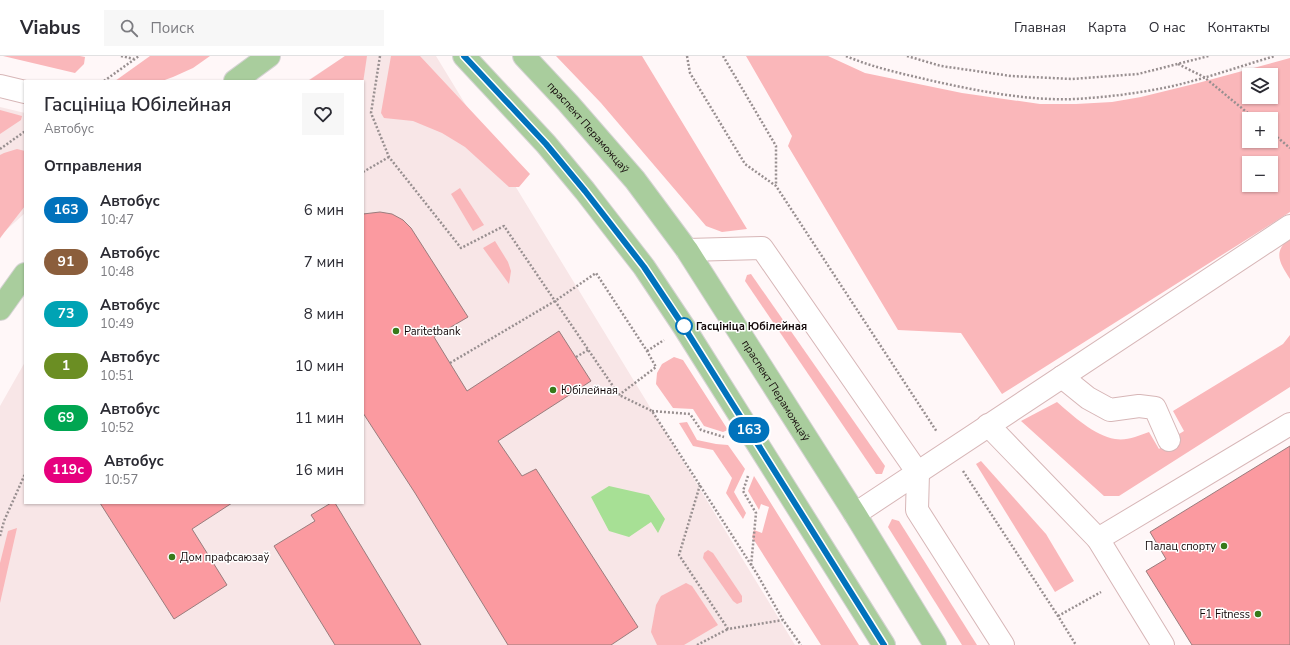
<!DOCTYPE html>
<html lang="ru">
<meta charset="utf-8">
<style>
:root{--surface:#fff;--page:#f7f7f7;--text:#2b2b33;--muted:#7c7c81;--line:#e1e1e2}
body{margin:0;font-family:"Nunito Sans",sans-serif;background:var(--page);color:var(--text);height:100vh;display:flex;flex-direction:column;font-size:15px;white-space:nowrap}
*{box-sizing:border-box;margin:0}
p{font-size:13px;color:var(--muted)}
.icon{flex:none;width:22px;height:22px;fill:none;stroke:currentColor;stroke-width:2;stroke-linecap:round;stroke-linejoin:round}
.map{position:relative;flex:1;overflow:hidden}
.drawer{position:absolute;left:24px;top:24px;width:340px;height:424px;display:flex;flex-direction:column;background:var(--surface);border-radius:0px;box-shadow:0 1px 3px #0004}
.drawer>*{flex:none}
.badge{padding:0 8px;border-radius:13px;font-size:14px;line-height:26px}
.controls{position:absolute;left:1242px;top:12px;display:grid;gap:8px}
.controls a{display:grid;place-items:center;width:36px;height:36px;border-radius:0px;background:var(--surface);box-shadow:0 1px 3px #0004;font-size:20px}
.map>.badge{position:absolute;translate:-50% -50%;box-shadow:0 0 0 2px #fff}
h2{padding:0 20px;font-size:15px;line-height:36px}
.round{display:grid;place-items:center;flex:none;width:42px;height:42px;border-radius:0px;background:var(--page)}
.headline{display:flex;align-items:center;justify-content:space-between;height:68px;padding:0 20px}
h1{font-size:19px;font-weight:600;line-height:30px}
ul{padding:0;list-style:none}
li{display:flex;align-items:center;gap:12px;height:52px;padding:0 20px}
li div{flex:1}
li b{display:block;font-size:15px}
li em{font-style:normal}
li .badge{min-width:44px;font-weight:700;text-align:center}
header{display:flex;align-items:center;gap:24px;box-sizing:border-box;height:56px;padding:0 20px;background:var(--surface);border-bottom:1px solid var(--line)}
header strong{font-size:19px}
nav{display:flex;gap:22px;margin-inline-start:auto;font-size:14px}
.search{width:280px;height:36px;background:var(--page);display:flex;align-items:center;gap:10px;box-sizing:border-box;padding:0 14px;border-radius:0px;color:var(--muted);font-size:15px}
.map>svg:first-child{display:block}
.built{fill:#f8e6e7}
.green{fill:#fab7ba;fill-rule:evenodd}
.water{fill:#a7e095}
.building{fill:#fb9aa0;stroke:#9a7c7d}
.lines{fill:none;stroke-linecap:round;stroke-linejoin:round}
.minor-casing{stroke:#d7b6b7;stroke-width:24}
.major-casing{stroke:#d5d3d3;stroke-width:24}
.path{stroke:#988f90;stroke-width:2.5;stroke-dasharray:2 2;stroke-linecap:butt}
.minor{stroke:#fff;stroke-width:22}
.major{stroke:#a9cd9d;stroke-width:22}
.line-casing{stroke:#fff;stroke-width:9}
.line{stroke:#0072bc;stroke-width:6}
.stop-dot{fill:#fff;stroke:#0072bc;stroke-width:2}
.poi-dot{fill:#377a1a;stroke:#fff;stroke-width:1.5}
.labels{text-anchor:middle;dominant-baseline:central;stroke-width:3;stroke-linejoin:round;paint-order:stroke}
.street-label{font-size:11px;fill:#14090a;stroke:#fff}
.stop-label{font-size:11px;font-weight:bold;fill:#14090a;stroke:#fff;text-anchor:start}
.poi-label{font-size:11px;fill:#14090a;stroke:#fff;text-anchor:start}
</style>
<header>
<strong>Viabus</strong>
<div class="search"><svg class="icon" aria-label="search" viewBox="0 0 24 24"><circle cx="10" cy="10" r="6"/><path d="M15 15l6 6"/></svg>Поиск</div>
<nav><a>Главная</a><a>Карта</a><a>О нас</a><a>Контакты</a></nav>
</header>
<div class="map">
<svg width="1290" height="589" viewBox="0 0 1290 589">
<rect width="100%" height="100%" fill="#fff7f8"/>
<!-- built -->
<g class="built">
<polygon points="345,0 436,0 795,589 0,589 0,350 25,306 25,447 363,447 363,25 307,25"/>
<polygon points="0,51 25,57 25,157 4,176 0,183"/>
</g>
<!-- green -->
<g class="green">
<polygon points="3,0 80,0 85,1 84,8 75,17"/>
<polygon points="150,0 210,0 193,12 173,21 162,25 115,25"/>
<polygon points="345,0 367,0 363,27 363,25 308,25"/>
<polygon points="391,0 420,0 530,118 519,131 509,131 465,91 442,77 413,65 384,62 381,57"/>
<polygon points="556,0 642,0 747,173 722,176 706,170 601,47"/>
<path d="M746 0H828L865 17 962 37 1040 48H1076L1112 46 1141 41 1198 27 1290 2V156L1002 338 961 277 898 274 788 90 792 80ZM1249 19H1271V41H1249ZM1249 63H1271V85H1249ZM1249 107H1271V129H1249Z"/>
<polygon points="0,54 22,60 21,64 0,78"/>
<polygon points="17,93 25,95 25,150 0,182 0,99 4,97"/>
<polygon points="460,132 484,169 473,175 451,138"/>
<path d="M1290 182V223C1280 207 1272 196 1290 182Z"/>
<polygon points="495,185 508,206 511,215 509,228 483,192"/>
<polygon points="751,218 885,410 882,418 876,418 745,225 747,219"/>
<path d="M1290 279V331L1119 440H1104L1021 365 1057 346C1072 359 1095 380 1115 383 1127 385 1138 380 1149 376L1159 393 1169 384 1184 375 1173 355 1283 288Z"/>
<polygon points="674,301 683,304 728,374 723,376 704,370 693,353 673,352 656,328 657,317 662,308"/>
<polygon points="687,366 697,384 716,388 728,389 745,413 734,436 746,457 743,463 726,437 732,422 713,394 693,390 679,367"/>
<polygon points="981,405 1046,478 1074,525 1055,536 976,408"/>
<polygon points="754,420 859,589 821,589 752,481 754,474 762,477 769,451 761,448 759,454 748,435"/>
<polygon points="892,463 899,465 977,589 962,589 888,471"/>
<polygon points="17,472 0,547 0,507 8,475"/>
<polygon points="708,494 713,497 742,540 742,546 737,548 733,545 703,502 704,497"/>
<polygon points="686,527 692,530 718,569 684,589 657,589 651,576 656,549 661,540"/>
</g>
<!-- water -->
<polygon class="water" points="609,430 649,439 665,463 658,477 651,466 629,481 609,475 591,441"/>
<!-- building -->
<g class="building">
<polygon points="380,156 392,158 403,164 411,172 468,261 434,281 467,335 559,275 591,325 498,385 522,420 536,413 638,571 611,589 508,589 415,437 363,357 363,158"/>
<polygon points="1290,390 1290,589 1192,589 1146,515 1166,503 1150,476"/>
<polygon points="100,447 232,447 192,473 227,529 174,563"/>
<polygon points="331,447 335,447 421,589 335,589 274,490 315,465 311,459"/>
</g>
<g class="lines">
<defs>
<g id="minor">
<polyline points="0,30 25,36"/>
<polyline points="687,194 762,192 918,417 917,454 1003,589"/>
<polyline points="1062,321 1088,342 1110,354 1139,350 1155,352 1169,384"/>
<polyline points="988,369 1098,483 1163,589"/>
<polyline points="855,458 1290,170"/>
<polyline points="1098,483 1290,368"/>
</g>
<g id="major">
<polyline points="464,0 546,88 585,135 644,211 684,271 884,589"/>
<path id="s1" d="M524 0 568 47 635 124 687 194 855 458 935 589"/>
<polyline points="235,25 269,0"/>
<polyline points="0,253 25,218"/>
</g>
</defs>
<!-- minor casing -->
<use href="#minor" class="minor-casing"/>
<!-- major casing -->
<use href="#major" class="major-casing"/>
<!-- path -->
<g class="path">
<polyline points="121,0 134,3"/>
<polyline points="380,0 371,57 389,101 461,192 504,170 619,339 652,355 757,518 783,564 801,589"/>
<polyline points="687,0 690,17 745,108 776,130 937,376"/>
<polyline points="723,0 776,90 776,129"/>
<path d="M846 0C874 12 904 18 933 25 983 36 1038 47 1089 42 1117 40 1145 36 1173 30 1207 22 1241 10 1275 0"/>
<polyline points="907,0 941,10 1011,20 1072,23 1138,18 1209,0"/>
<polyline points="1178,8 1204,21 1255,63"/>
<polyline points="104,25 139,0"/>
<polyline points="1271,76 1290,92"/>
<polyline points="0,93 24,76 25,76"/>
<polyline points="363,116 389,101"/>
<polyline points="647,295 664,284"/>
<polyline points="576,301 588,294"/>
<polyline points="450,307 555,245 596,217 647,295 656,311 619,339"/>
<polyline points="652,355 690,358 701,374 724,381"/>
<polyline points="963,415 1058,560 1076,589"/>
<polyline points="748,420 743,435 756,457 751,510"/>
<polyline points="700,429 679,499 728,573 783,564"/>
<polyline points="0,480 4,465 25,418"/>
<polyline points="1058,560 1101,536"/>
<polyline points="697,589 728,573"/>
</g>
<!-- minor -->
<use href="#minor" class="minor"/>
<!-- major -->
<use href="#major" class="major"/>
</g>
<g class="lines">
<defs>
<polyline id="line" points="464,0 546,88 585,135 644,211 684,271 884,589"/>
</defs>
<!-- line casing -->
<use href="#line" class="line-casing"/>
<!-- line -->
<use href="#line" class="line"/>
</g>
<!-- markers -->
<circle class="stop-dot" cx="684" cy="270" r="8"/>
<g class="poi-dot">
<circle cx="396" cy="275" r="4"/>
<circle cx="553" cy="334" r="4"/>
<circle cx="1224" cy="490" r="4"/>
<circle cx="172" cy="501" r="4"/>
<circle cx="1258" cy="558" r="4"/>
</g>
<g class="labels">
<!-- street labels -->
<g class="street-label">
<text stroke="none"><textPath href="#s1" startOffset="96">праспект Пераможцаў</textPath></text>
<text stroke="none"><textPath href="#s1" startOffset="420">праспект Пераможцаў</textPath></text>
</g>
<!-- stop labels -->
<g class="stop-label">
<text x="696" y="270">Гасцініца Юбілейная</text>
</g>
<!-- poi labels -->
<g class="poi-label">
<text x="404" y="275">Paritetbank</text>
<text x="561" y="334">Юбілейная</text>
<text x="1216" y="490" text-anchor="end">Палац спорту</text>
<text x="180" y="501">Дом прафсаюзаў</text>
<text x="1250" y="558" text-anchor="end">F1 Fitness</text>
</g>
</g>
</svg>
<div class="controls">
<a><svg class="icon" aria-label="layers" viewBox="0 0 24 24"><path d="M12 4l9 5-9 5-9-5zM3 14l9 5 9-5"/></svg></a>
<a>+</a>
<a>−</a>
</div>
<b class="badge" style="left:749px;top:374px;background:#0072bc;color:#fff">163</b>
<section class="drawer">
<div class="headline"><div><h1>Гасцініца Юбілейная</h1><p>Автобус</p></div><a class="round"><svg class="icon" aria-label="heart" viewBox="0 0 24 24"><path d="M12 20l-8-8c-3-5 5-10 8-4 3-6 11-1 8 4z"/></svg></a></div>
<h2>Отправления</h2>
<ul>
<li><span class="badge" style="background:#0072bc;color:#fff">163</span><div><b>Автобус</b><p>10:47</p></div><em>6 мин</em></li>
<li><span class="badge" style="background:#8b5e3c;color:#fff">91</span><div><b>Автобус</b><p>10:48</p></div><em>7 мин</em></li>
<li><span class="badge" style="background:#00a3b4;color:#fff">73</span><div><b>Автобус</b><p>10:49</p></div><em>8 мин</em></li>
<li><span class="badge" style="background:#6b8e23;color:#fff">1</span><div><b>Автобус</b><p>10:51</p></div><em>10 мин</em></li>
<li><span class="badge" style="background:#00a651;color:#fff">69</span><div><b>Автобус</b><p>10:52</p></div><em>11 мин</em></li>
<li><span class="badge" style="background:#e6007e;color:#fff">119с</span><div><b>Автобус</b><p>10:57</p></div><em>16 мин</em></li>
</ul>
</section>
</div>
